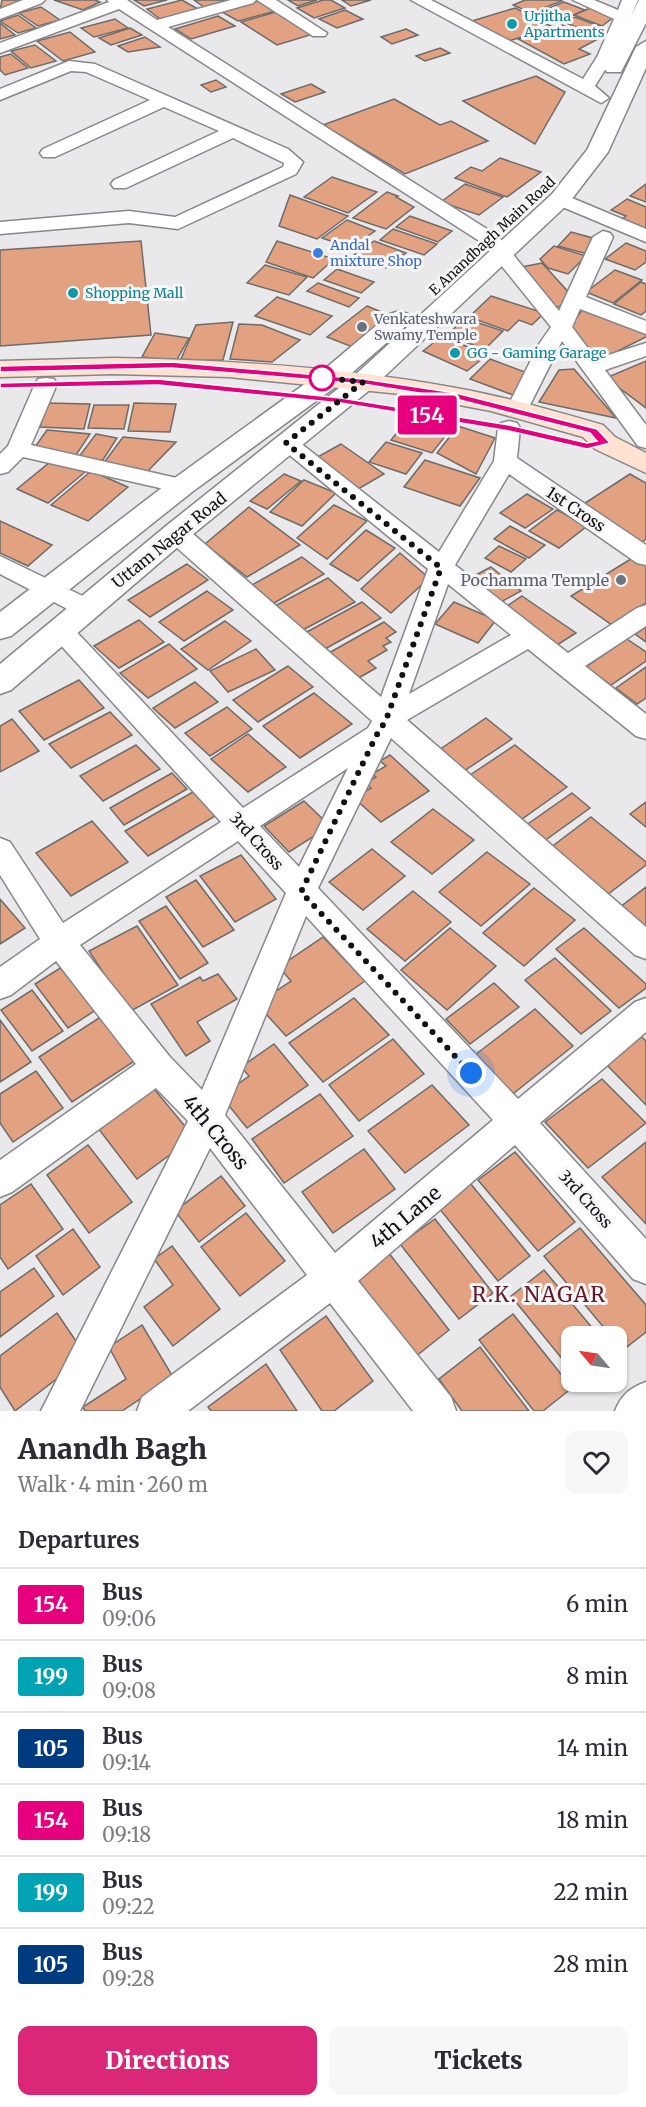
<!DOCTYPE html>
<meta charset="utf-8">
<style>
:root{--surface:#fff;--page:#f7f7f7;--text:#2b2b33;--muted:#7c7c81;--line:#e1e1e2;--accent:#db2777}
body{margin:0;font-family:Merriweather,serif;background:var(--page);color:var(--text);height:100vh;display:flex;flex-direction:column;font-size:22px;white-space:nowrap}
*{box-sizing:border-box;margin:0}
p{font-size:20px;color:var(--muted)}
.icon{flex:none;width:33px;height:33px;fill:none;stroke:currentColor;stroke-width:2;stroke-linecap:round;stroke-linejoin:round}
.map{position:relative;height:1411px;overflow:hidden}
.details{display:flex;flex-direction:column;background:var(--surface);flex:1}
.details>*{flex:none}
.badge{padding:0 12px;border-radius:4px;font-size:21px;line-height:39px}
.needle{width:39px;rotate:299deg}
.fabs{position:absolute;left:561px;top:1326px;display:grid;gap:12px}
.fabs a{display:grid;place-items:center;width:66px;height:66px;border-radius:12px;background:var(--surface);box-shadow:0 2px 4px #0004;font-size:30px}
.you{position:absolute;width:30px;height:30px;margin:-15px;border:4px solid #fff;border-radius:50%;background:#1a73e8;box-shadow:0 0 0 9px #1a73e833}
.map>.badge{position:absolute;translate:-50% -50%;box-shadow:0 0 0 3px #fff}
h2{padding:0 18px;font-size:22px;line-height:54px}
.round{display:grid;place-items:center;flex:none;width:63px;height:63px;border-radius:12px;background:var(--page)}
.overview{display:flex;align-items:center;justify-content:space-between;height:102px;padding:0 18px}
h1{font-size:28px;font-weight:800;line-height:45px}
.action{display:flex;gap:12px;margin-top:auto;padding:12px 18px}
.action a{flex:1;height:69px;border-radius:12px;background:var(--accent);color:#fff;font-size:24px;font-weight:800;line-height:69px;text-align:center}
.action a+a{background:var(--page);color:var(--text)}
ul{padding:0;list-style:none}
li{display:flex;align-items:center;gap:18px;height:72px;padding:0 18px;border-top:2px solid var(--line)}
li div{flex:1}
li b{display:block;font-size:22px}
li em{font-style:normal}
li .badge{min-width:66px;font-weight:700;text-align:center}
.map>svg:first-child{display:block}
.building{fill:#e2a281;stroke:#6e6b69;stroke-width:1.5}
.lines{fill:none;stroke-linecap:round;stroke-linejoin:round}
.minor-casing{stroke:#87878a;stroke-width:3}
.tertiary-casing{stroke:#87878a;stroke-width:3}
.secondary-casing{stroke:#87878a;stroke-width:3}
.minor{fill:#fff;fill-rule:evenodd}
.tertiary{fill:#fff;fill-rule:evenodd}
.secondary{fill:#ffe2d1;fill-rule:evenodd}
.line{fill:#e6007e;stroke:#fff;stroke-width:1.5}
.walk{stroke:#111112;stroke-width:6;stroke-dasharray:0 10.8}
.culture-dot{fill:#0f9aa8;stroke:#f6f6f9;stroke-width:2}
.shop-dot{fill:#3f7fe0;stroke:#f6f6f9;stroke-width:2}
.worship-dot{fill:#6b7280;stroke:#f6f6f9;stroke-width:2}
.stop-dot{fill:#fff;stroke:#e6007e;stroke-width:3}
.labels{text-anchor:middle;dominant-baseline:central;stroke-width:6;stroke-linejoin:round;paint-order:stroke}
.far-culture-label{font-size:14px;fill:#0d838f;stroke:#f6f6f9;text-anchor:start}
.far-street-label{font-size:14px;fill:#111112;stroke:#f6f6f9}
.far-shop-label{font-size:14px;fill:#366cbe;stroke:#f6f6f9;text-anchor:start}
.far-worship-label{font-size:14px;fill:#5b616d;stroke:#f6f6f9;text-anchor:start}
.street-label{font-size:16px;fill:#111112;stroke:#f6f6f9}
.worship-label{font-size:16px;fill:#5b616d;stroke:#f6f6f9;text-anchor:end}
.near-street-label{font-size:20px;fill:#111112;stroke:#f6f6f9}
.near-neighbourhood-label{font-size:21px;letter-spacing:1.5px;fill:#601b29;stroke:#f6f6f9}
</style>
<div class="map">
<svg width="646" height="1411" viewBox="0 0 646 1411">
<rect width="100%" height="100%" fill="#e9e9ec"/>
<!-- building -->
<g class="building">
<polygon points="2,0 28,0 0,10"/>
<polygon points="54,0 95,0 100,2 83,10"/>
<polygon points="134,0 167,0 144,6"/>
<polygon points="182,0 198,9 160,19 147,9"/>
<polygon points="194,0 229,0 204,7"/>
<polygon points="288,0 317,0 298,6"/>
<polygon points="323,0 331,0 345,8 314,18 297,8"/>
<polygon points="342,0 371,0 351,6"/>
<polygon points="525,0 560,0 562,1 531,13 513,5"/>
<polygon points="258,1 276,11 238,21 222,12"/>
<polygon points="564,2 585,10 556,23 534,14"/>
<polygon points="41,7 60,20 38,26 19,13"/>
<polygon points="515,8 553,27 509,41 472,21"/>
<polygon points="590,8 614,17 602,26 574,15"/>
<polygon points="345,10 363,19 337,28 319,19"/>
<polygon points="276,12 313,34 277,45 241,22"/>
<polygon points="18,15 36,28 18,33 0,21"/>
<polygon points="218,16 235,26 191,39 175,29"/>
<polygon points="575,17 604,28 592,34 564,22"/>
<polygon points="115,19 128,28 94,37 81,28"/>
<polygon points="0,23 15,35 0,39"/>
<polygon points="562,25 596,40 579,49 590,54 564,64 518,39"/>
<polygon points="130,28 142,35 111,45 99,38"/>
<polygon points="406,29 418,35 392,44 381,37"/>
<polygon points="70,32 95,52 63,61 37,41"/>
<polygon points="145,37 160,47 128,52 118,46"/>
<polygon points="35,45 56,61 31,68 11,51"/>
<polygon points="440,48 450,53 425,61 416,56"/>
<polygon points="11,54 28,68 5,75 0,70 0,57"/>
<polygon points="536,76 565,92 535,144 463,101"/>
<polygon points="216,80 226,87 211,92 201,85"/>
<polygon points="311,84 325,92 295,102 281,94"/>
<polygon points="394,99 440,125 451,121 488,141 405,174 323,125"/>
<polygon points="500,158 541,172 507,197 455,178 471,167 482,171"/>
<polygon points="332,177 377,192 348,213 304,197"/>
<polygon points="465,184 503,197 479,215 441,202"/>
<polygon points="646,184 646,202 630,196"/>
<polygon points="387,192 398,196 396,197 414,207 386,229 353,218"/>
<polygon points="290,195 348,216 317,239 279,226"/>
<polygon points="627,199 646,207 646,233 617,222 626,216 611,210"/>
<polygon points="410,216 452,231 438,242 396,227"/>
<polygon points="347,220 375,231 351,248 322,238"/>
<polygon points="393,229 437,244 424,255 380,240"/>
<polygon points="571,232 600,240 587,254 558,246"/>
<polygon points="141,241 151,335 0,346 0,250"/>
<polygon points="277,241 334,259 313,278 266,262"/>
<polygon points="374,241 406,253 386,268 354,255"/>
<polygon points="626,243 646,251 646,262 635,270 605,259"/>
<polygon points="554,246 586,256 568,274 548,268 540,259"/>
<polygon points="542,263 572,296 568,305 556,307 521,267"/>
<polygon points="265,265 307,277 289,295 247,283"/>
<polygon points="337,269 374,282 361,293 324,280"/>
<polygon points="615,270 642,280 613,303 586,292"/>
<polygon points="641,282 646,284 646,311 641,315 614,304"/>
<polygon points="318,283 359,298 349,307 307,291"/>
<polygon points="491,296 544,313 532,325 519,320 508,331 469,317"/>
<polygon points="277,297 332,316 310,335 255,316"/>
<polygon points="367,306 396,318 355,348 327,337"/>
<polygon points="584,308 646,333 646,337 614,353 595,357 569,327"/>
<polygon points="464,318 503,331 485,349 447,336"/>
<polygon points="233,322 223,360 180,361 196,325"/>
<polygon points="239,324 262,325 300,340 272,362 230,359"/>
<polygon points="155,333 189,338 176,361 142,357"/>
<polygon points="442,336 487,355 467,371 423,351"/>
<polygon points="490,359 533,375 513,395 470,379"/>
<polygon points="646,361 646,408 606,378"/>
<polygon points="574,369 616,418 539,402 559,370"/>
<polygon points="47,403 90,404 84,429 40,427"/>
<polygon points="134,403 176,404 170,432 128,431"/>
<polygon points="94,405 129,405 124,429 88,428"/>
<polygon points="409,417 450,430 432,453 391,440"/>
<polygon points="458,426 495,438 476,474 437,453"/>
<polygon points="47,430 90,434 74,458 35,447"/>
<polygon points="96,434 117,438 101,463 78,458"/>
<polygon points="123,437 176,442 146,473 103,464"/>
<polygon points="386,442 422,453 406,474 369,462"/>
<polygon points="341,444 384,474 358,489 314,459"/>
<polygon points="55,458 85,472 48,503 17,489"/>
<polygon points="425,460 480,478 460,506 404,487"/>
<polygon points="91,471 128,487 88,521 51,505"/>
<polygon points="284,474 301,481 267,509 250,501"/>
<polygon points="630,474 646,483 646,539 642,542 582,505"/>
<polygon points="304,480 336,493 302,526 270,512"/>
<polygon points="527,494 553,509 525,528 500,513"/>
<polygon points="334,505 367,521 327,559 297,538"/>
<polygon points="249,507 300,545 247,577 205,544"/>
<polygon points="557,510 587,526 559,548 529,531"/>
<polygon points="0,521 52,545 28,566 0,553"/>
<polygon points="510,526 545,545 529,558 494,539"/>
<polygon points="366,530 395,548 358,581 330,564"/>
<polygon points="499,546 526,559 511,572 485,558"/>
<polygon points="400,553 429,578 391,613 361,589"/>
<polygon points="302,557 324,574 274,603 252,585"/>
<polygon points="634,557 646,565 646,603 612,625 571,596"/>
<polygon points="187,564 208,580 150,617 128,600"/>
<polygon points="491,567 521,591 499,603 470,578"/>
<polygon points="328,578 355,602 299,632 273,607"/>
<polygon points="207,591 233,610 184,641 159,622"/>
<polygon points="522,596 576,633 557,645 504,608"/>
<polygon points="362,602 381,618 323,650 305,633"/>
<polygon points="454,602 496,620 478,643 435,624"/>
<polygon points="139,620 164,642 119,668 94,646"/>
<polygon points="225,621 251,641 208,670 181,649"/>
<polygon points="384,622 396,632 386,638 391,642 383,646 387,650 368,661 376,668 355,680 327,654"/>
<polygon points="646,627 646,642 635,634"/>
<polygon points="627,639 646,652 646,661 611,685 586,667"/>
<polygon points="169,644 197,669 148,698 120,673"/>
<polygon points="256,649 275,670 228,692 210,671"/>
<polygon points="288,666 313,687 258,722 233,700"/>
<polygon points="646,667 646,698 637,704 616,688"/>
<polygon points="79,680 104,708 44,740 19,711"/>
<polygon points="195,682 218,702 175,728 153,708"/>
<polygon points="314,693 352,724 300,758 263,726"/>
<polygon points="227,707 252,729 210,756 185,733"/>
<polygon points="110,712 132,735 71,768 49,744"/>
<polygon points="486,718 512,739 464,771 439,750"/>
<polygon points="12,719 39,751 0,772 0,726"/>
<polygon points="248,734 286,767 248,792 211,759"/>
<polygon points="136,745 160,769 103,801 80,776"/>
<polygon points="515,745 567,787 522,819 470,775"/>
<polygon points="390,755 429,791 381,822 354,798 371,788 366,783 376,777 372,774 386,766 380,761"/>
<polygon points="172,773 187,789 124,825 110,808"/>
<polygon points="193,792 215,816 148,856 125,831"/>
<polygon points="572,793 590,808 540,844 522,828"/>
<polygon points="304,801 330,826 289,852 264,826"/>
<polygon points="646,802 646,827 630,814"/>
<polygon points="433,809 474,840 432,874 391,842"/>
<polygon points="591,817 646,862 646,865 603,898 546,851"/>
<polygon points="92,821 128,862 71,896 36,853"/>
<polygon points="372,849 405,876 363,910 329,882"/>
<polygon points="487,852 530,884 481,926 439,892"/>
<polygon points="241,855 276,899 235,922 200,876"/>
<polygon points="196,880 234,930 203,947 166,897"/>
<polygon points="646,887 646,937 615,911"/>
<polygon points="534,888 575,920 524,966 483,933"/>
<polygon points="413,891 451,922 405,961 367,929"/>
<polygon points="0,899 25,928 0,944"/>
<polygon points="166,906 208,963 180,979 139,921"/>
<polygon points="137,926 178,985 129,1012 89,951"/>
<polygon points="450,928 496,966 447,1010 401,970"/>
<polygon points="584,928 646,984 646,988 619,1008 556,949"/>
<polygon points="323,937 365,981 286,1036 257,1004 291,981 279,967"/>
<polygon points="555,958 611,1011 581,1034 525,980"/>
<polygon points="65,965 99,1008 68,1028 35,984"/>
<polygon points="218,974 237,999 197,1022 210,1041 186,1056 151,1004 200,977 203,981"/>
<polygon points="494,983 519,1007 470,1044 446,1019"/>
<polygon points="32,990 63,1031 32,1051 1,1010"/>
<polygon points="354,998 389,1035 323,1082 289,1043"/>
<polygon points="535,1009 573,1046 509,1097 471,1058"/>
<polygon points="102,1016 136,1060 72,1102 39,1057"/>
<polygon points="0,1020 31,1062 0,1082"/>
<polygon points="640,1035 646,1041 646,1105 604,1062"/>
<polygon points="393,1039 424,1074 359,1121 329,1085"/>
<polygon points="274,1044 308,1085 247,1128 221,1096 249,1076 241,1067"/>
<polygon points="36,1071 63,1108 13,1142 0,1123 0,1094"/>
<polygon points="602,1079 646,1123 588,1168 545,1122"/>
<polygon points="150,1084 194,1137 137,1179 94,1123"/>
<polygon points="432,1085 469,1125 405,1173 368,1131"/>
<polygon points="320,1094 353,1136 284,1183 252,1139"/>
<polygon points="646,1142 646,1224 602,1177"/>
<polygon points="88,1145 132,1202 89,1233 47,1175"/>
<polygon points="364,1149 395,1189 333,1233 302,1192"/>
<polygon points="515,1152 575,1222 538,1251 478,1180"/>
<polygon points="221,1176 245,1206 199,1242 175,1211"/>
<polygon points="470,1183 530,1256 498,1281 438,1207"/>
<polygon points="31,1184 63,1229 8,1269 0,1257 0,1205"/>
<polygon points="246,1213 285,1261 240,1296 201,1247"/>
<polygon points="435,1219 493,1293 459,1319 400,1244"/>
<polygon points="580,1228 646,1305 646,1332 623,1350 616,1343 616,1336 611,1336 544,1256"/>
<polygon points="73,1229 100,1267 63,1295 36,1256"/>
<polygon points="172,1246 220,1309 173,1346 144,1307 173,1285 154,1259"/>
<polygon points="388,1252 449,1330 415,1357 355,1276"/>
<polygon points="34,1268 54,1296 0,1337 0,1292"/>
<polygon points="544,1270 599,1336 572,1336 572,1371 511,1296"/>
<polygon points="57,1313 86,1356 15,1411 0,1387 0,1356"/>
<polygon points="513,1314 572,1388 543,1411 534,1411 479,1340"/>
<polygon points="326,1316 373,1381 334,1411 322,1411 280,1350"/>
<polygon points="142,1325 173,1377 122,1411 85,1411 83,1407 126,1379 109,1347"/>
<polygon points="480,1347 529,1411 462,1411 439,1379"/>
<polygon points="266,1364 297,1411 211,1411 208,1407"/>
</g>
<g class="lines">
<defs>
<g id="minor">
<polygon points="23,0 45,0 42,3 0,19 0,9"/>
<polygon points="107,0 127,0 157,20 231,0 256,0 253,3 168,27 498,236 559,311 593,237 603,231 610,233 613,237 586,297 646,321 646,334 580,309 572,327 596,359 646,343 646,356 605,370 646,425 646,448 638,446 562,341 525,415 509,415 506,410 539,344 551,327 484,244 119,9 0,53 0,43 109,2"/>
<polygon points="257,0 276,0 327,33 325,36 313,36"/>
<polygon points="411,0 431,0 583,79 597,57 614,19 573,0 594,0 618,10 622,0 638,0 613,57 595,86 609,98 601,103"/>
<polygon points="69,61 95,64 288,149 303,162 296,174 178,229 129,223 0,234 0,222 129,211 175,217 283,167 284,163 233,138 126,188 114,188 111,184 114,180 219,131 164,107 55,157 43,157 40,153 43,149 150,100 86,72 71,71 0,100 0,89"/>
<polygon points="560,193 646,229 646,242 553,203 551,199"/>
<polygon points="46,378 54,379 57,384 31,445 190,481 194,486 190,491 182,493 23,457 8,472 0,474 0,454 8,446 35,384 38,379"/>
<path d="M509 421 517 423 520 428 517 458 646 545V565L637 563 509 474 455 565 568 653 637 608 646 605V626L585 666 646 714V739L636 736 528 649 407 720 646 927V959L635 955 391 738 318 888 518 1099 635 1002 646 998V1032L540 1123 646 1239V1284L633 1279 515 1145 358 1281 451 1397 456 1411H413L330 1303 188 1411H137L142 1397 307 1275 210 1148 80 1411H41L188 1121 156 1088 12 1192 0 1197V1160L136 1064 56 961 11 995 0 999V967L40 939 0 875V838L10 842 63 923 221 822 47 630 51 624 60 621 69 624 243 808 368 728 372 721 167 539 164 533 167 527 176 525 185 527 381 697 428 569 275 443 278 438H294L439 552 494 461 498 428 501 423ZM448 584 511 635 409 694ZM348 768 299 867 260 826ZM238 841 286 893 202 1090 170 1057 80 945ZM306 916 493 1120 335 1253 225 1115Z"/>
<polygon points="0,556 95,602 99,608 95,614 86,617 77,614 0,574"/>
<path d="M646 1382V1411H615C621 1395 630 1388 646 1382Z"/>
</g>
<g id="tertiary">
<polygon points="639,0 646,0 646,23 621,72 607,72 604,68"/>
<polygon points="646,41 646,68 608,152 568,204 372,388 186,540 11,690 0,694 0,664 166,526 354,376 552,194 587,150 636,47"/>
<polygon points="399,311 408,314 412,319 408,324 338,385 192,492 11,636 0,639 0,612 172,480 320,373 390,314"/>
</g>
<path id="secondary" d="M114 358C229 360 343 367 456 388 506 397 554 411 603 425L615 437 646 453V473L595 449 583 437 491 411 401 394 229 377 114 374 0 377V361Z"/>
</defs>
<!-- minor casing -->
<use href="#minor" class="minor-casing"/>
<!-- tertiary casing -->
<use href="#tertiary" class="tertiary-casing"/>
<!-- secondary casing -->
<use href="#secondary" class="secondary-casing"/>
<!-- minor -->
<use href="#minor" class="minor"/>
<!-- tertiary -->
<use href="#tertiary" class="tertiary"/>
<!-- secondary -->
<use href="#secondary" class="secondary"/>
</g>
<!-- line -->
<polygon class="line" points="172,362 363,379 456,393 597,429 610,443 587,449 509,431 341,403 158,385 0,388 0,383 158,379 341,398 509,425 587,443 597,441 590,433 456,399 363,384 172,368 0,372 0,366"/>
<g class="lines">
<!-- walk -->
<polyline class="walk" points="322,378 316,377 363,382 286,443 441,568 386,720 376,736 301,892 471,1073"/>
</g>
<!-- markers -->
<g class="culture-dot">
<circle cx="512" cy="24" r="6"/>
<circle cx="73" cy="293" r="6"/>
<circle cx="455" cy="353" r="6"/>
</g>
<circle class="shop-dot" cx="318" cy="253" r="6"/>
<g class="worship-dot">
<circle cx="362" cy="327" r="6"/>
<circle cx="621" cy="580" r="6"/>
</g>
<circle class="stop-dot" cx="322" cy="378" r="12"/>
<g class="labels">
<!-- far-culture labels -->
<g class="far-culture-label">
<text x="524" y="16">Urjitha<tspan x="524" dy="16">Apartments</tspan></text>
<text x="85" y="293">Shopping Mall</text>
<text x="467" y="353">GG - Gaming Garage</text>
</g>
<!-- far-street labels -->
<g class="far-street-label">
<text transform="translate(492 236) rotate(-43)">E Anandbagh Main Road</text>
</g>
<!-- far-shop labels -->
<g class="far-shop-label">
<text x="330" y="245">Andal<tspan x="330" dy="16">mixture Shop</tspan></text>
</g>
<!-- far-worship labels -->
<g class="far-worship-label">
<text x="374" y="319">Venkateshwara<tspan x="374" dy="16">Swamy Temple</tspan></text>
</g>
<!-- street labels -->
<g class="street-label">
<text transform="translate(576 509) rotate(34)">1st Cross</text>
<text transform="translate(169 540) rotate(-39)">Uttam Nagar Road</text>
<text transform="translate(257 841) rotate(48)">3rd Cross</text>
<text transform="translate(586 1199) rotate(48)">3rd Cross</text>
</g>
<!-- worship labels -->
<g class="worship-label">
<text x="609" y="580">Pochamma Temple</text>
</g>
<!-- near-street labels -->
<g class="near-street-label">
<text transform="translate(216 1132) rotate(50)">4th Cross</text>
<text transform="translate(405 1217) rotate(-40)">4th Lane</text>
</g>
<!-- near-neighbourhood labels -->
<g class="near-neighbourhood-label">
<text x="539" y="1294">R.K. NAGAR</text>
</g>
</g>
</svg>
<div class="fabs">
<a><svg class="needle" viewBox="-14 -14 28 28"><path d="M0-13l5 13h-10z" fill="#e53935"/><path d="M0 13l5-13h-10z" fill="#7c7c81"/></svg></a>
</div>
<div class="you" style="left:471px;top:1073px"></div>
<b class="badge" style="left:427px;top:415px;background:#e6007e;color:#fff">154</b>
</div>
<section class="details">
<div class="overview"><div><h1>Anandh Bagh</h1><p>Walk · 4 min · 260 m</p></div><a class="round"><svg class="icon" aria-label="heart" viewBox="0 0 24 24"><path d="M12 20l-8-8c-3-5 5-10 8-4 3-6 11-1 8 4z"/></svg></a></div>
<h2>Departures</h2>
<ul>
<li><span class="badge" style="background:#e6007e;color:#fff">154</span><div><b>Bus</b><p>09:06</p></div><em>6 min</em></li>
<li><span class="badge" style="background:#00a3b4;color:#fff">199</span><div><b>Bus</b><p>09:08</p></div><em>8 min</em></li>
<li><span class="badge" style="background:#003b80;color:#fff">105</span><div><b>Bus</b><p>09:14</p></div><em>14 min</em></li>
<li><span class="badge" style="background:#e6007e;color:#fff">154</span><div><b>Bus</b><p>09:18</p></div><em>18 min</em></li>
<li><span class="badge" style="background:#00a3b4;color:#fff">199</span><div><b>Bus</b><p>09:22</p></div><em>22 min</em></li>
<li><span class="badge" style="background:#003b80;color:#fff">105</span><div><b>Bus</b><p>09:28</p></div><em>28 min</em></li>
</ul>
<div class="action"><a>Directions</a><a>Tickets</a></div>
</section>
